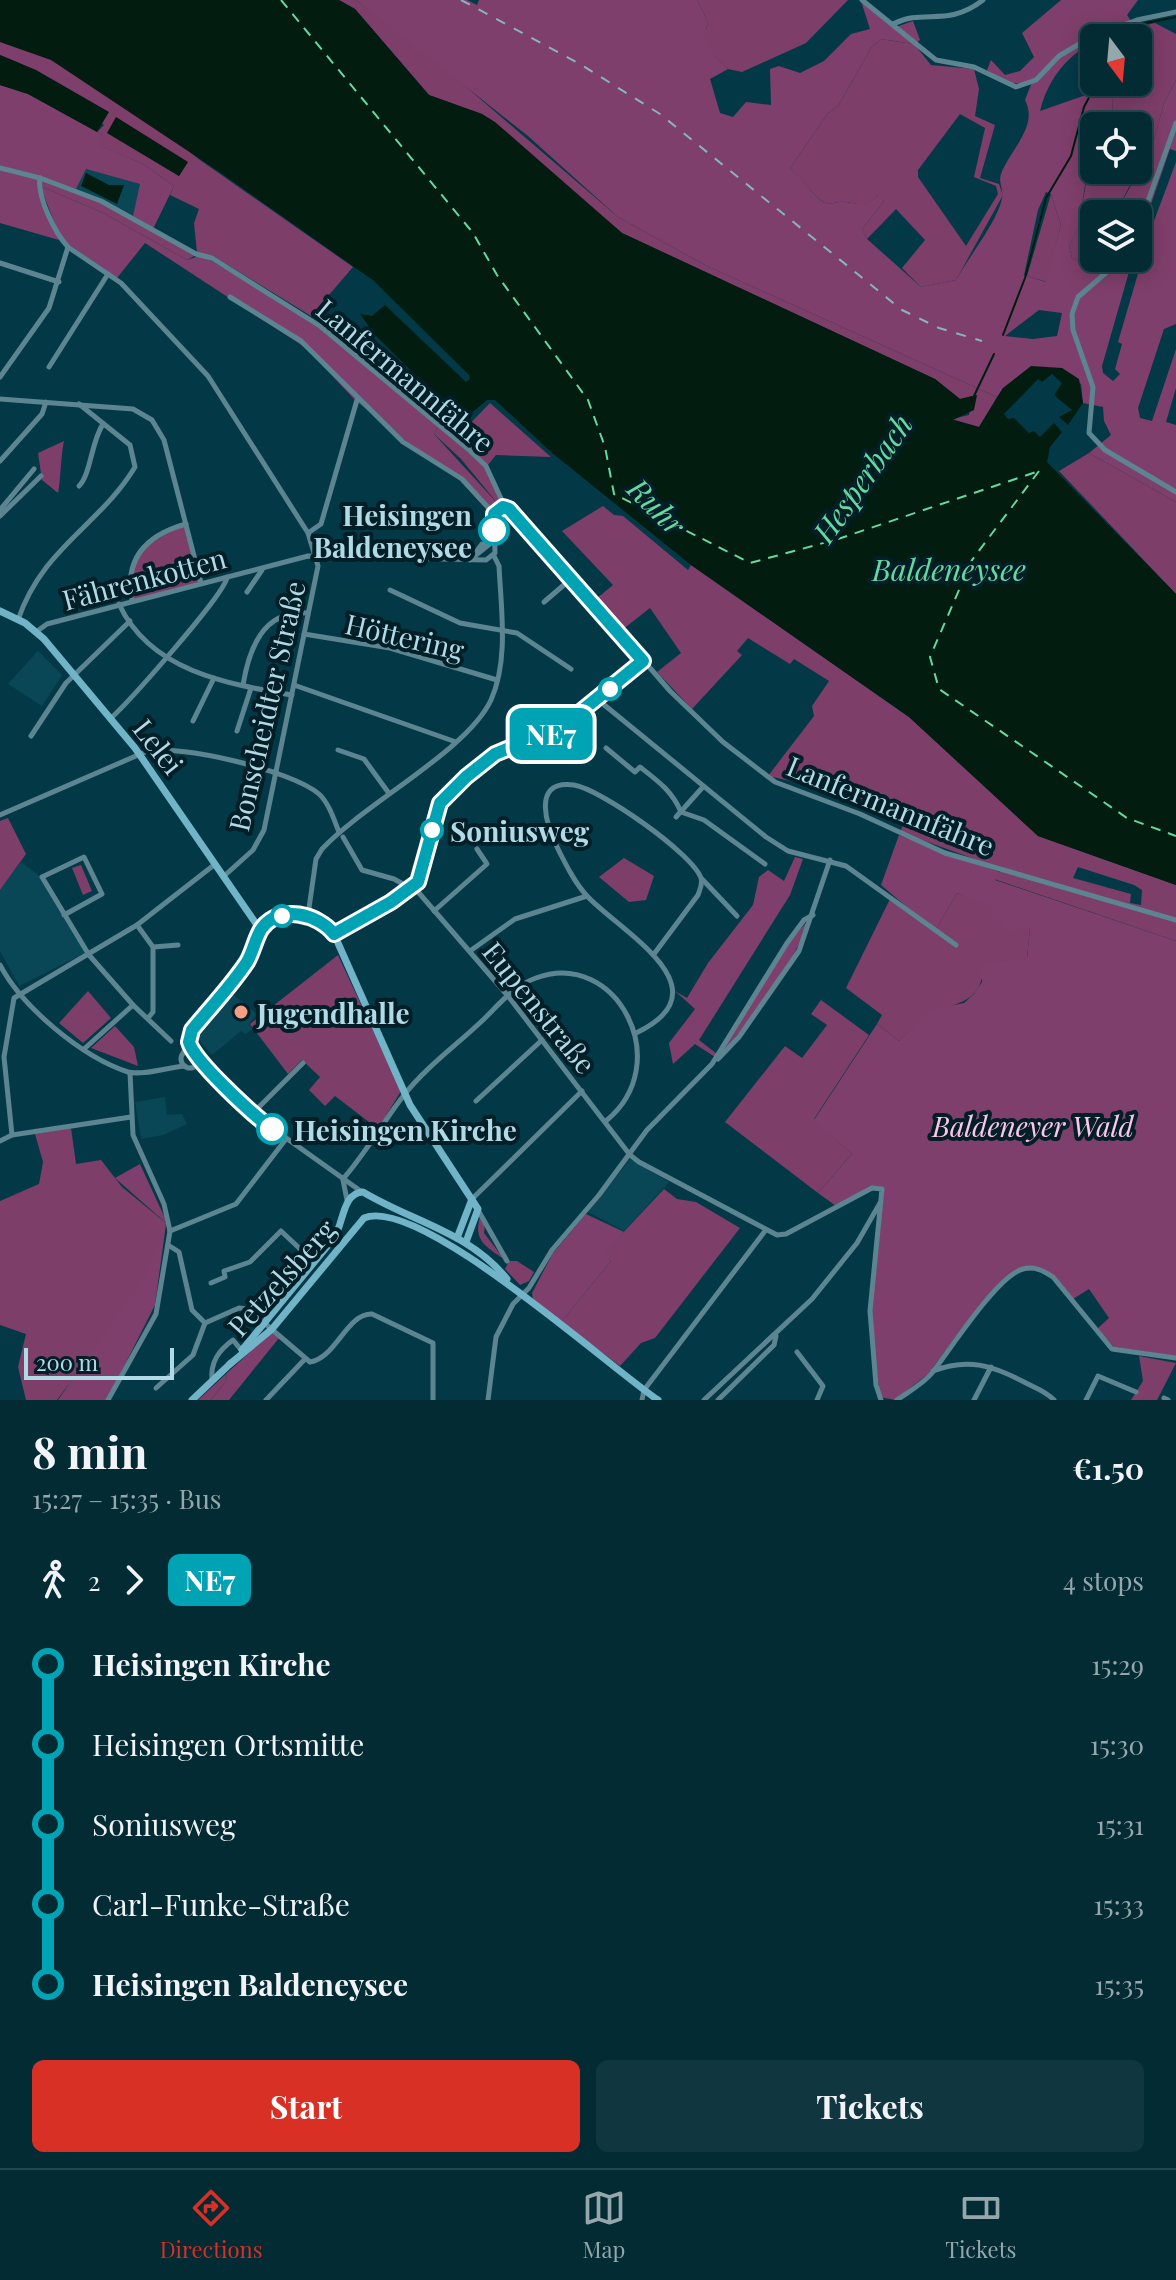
<!DOCTYPE html>
<meta charset="utf-8">
<style>
:root{--surface:#022b34;--page:#103740;--text:#f1f3f6;--muted:#96a7ac;--line:#23474f;--accent:#d93025}
body{margin:0;font-family:"Playfair Display",serif;background:var(--page);color:var(--text);height:100vh;display:flex;flex-direction:column;font-size:30px;white-space:nowrap}
*{box-sizing:border-box;margin:0}
p{font-size:26px;color:var(--muted)}
.icon{flex:none;width:44px;height:44px;fill:none;stroke:currentColor;stroke-width:2;stroke-linecap:round;stroke-linejoin:round}
.map{position:relative;height:1400px;overflow:hidden}
.sheet{display:flex;flex-direction:column;background:var(--surface);flex:1}
.sheet>*{flex:none}
.badge{padding:0 16px;border-radius:12px;font-size:28px;line-height:52px}
.needle{width:52px;rotate:164deg}
.buttons{position:absolute;left:1080px;top:24px;display:grid;gap:16px}
.buttons a{display:grid;place-items:center;width:72px;height:72px;border-radius:12px;background:var(--surface);box-shadow:0 4px 20px #0003,0 0 0 2px var(--line);font-size:40px}
.scale{position:absolute;left:24px;bottom:20px;width:150px;box-sizing:border-box;padding-left:8px;border:4px solid #b1dae7;border-top:0;font-size:22px;line-height:28px;white-space:nowrap;color:#b1dae7;-webkit-text-stroke:6px #021e26;paint-order:stroke}
.map>.badge{position:absolute;translate:-50% -50%;box-shadow:0 0 0 4px #fff}
.legs{display:flex;align-items:center;gap:12px;height:88px;padding:0 32px;font-size:26px}
.legs p{margin-inline-start:auto}
.head{display:flex;align-items:center;justify-content:space-between;height:136px;padding:0 32px}
h1{font-size:44px;font-weight:700;line-height:60px}
.action{display:flex;gap:16px;margin-top:auto;padding:16px 32px}
.action a{flex:1;height:92px;border-radius:12px;background:var(--accent);color:#fff;font-size:32px;font-weight:700;line-height:92px;text-align:center}
.action a+a{background:var(--page);color:var(--text)}
ul{padding:0 32px;list-style:none}
li{display:flex;align-items:center;gap:28px;height:80px;font-size:30px}
li i{display:grid;place-items:center;width:12px;height:100%;margin:0 10px;background:currentColor}
li i::after{content:'';width:20px;height:20px;margin:-10px;border:6px solid;border-radius:50%;background:var(--surface)}
li p{margin-inline-start:auto}
li:first-child i{background:linear-gradient(#0000 50%,currentColor 0)}
li:last-child i{background:linear-gradient(currentColor 50%,#0000 0)}
.tabs{display:flex;justify-content:space-around;align-items:center;height:112px;border-top:2px solid var(--line);background:var(--surface);font-size:22px;color:var(--muted)}
.tabs a{display:grid;justify-items:center;gap:4px}
.tabs .active{color:var(--accent)}
.map>svg:first-child{display:block}
.built{fill:#094756}
.green{fill:#7d3e6a;fill-rule:evenodd}
.forest{fill:#7f3f6c;fill-rule:evenodd}
.water{fill:#021c0f}
.lines{fill:none;stroke-linecap:round;stroke-linejoin:round}
.stream{stroke:#021c0f;stroke-width:2}
.ferry{stroke:#64daa0;stroke-width:2;stroke-dasharray:10 8;stroke-linecap:butt}
.street{stroke:#5d8491;stroke-width:5}
.secondary{stroke:#71b3c7;stroke-width:7}
.rail{stroke:#88b4c1;stroke-width:2;stroke-dasharray:10 10;stroke-linecap:butt}
.line-1-casing{stroke:#fff;stroke-width:18}
.line-1{stroke:#00a3b4;stroke-width:12}
.stop-1-dot{fill:#fff;stroke:#00a3b4;stroke-width:4}
.poi-dot{fill:#f39f83;stroke:#021e26;stroke-width:3}
.labels{text-anchor:middle;dominant-baseline:central;stroke-width:8;stroke-linejoin:round;paint-order:stroke}
.street-label{font-size:28px;fill:#b1dae7;stroke:#021e26}
.stop-label{font-size:28px;font-weight:bold;fill:#b1dae7;stroke:#021e26;text-anchor:start}
.poi-label{font-size:28px;font-weight:bold;fill:#b1dae7;stroke:#021e26;text-anchor:start}
.park-label{font-size:28px;font-style:italic;fill:#ffc5eb;stroke:#021e26}
.water-label{font-size:30px;font-style:italic;fill:#64daa0;stroke:#021e26}
</style>
<div class="map">
<svg width="1176" height="1400" viewBox="0 0 1176 1400">
<rect width="100%" height="100%" fill="#033946"/>
<!-- built -->
<g class="built">
<polygon points="86,169 141,184 133,216 76,189"/>
<polygon points="38,651 62,675 42,706 8,684"/>
<polygon points="21,862 41,877 85,953 19,986 0,951 0,890"/>
<polygon points="229,991 257,1014 249,1024 253,1029 245,1034 241,1031 212,1055 193,1033"/>
<polygon points="165,1097 167,1115 182,1114 187,1124 163,1135 141,1139 135,1102"/>
<polygon points="630,1159 669,1182 624,1231 588,1212"/>
</g>
<!-- green -->
<g class="green">
<path d="M0 0 200 160 353 267 311 316 213 256 197 253 194 223 199 209 170 195 174 186 143 164 98 145 103 135 97 132 104 125 0 48ZM108 133 187 163 179 176Z"/>
<polygon points="339,0 356,0 429,55 618,217 707,266 997,397 979,427 952,419 969,415 972,396 960,399 935,379 622,233 482,114 429,95 355,9"/>
<polygon points="697,0 848,0 806,43 742,72 728,69 706,48 704,38 708,22"/>
<polygon points="1155,23 1176,34 1176,80 1164,103 1152,148 1138,170 1138,151 1150,134 1136,107 1112,114 1113,95 1119,82 1138,82 1138,45 1142,37 1138,27"/>
<path d="M881 39 914 44 931 65 974 69 979 89 975 116 995 125 980 178 999 184 1003 195 956 280 921 287 902 268 925 240 896 209 867 239 862 229 884 201 878 195C867 209 860 204 845 202 839 201 831 205 826 203 814 199 802 178 790 168L828 113 838 106 871 48ZM960 114 985 128 974 177 996 186 998 194 966 246 918 177V170Z"/>
<polygon points="1094,138 1094,170 1138,170 1115,214 1094,214 1088,257 1079,261 1072,258 1069,246 1080,222 1089,222 1092,210 1082,206"/>
<polygon points="41,179 101,202 196,255 187,260 103,213 40,186"/>
<polygon points="1051,194 1061,225 1047,282 1027,276"/>
<polygon points="490,403 551,457 496,455 487,466 457,437"/>
<polygon points="438,426 485,467 502,503 498,504 461,459 434,434"/>
<path d="M64 441C61 453 60 489 58 493L42 480 38 453Z"/>
<polygon points="1089,453 1176,502 1176,594 1059,471"/>
<path d="M603 506 614 515 623 516 688 570 691 565 909 717 1038 836 1176 885V941L994 879 1002 869 900 832 909 812 894 798 885 810 853 795 768 776 814 716 812 706 829 681 794 659 790 664 748 638 737 651 742 655 692 709 657 672 681 653 650 608 622 630 596 599 613 585 562 531ZM1078 867 1134 885 1142 890 1141 905 1130 903 1131 894 1073 878Z"/>
<path d="M186 524 201 584 132 601C130 550 145 545 186 524Z"/>
<polygon points="8,818 26,854 0,890 0,821"/>
<polygon points="624,858 654,876 646,900 629,902 599,877"/>
<polygon points="81,865 92,891 83,895 72,868"/>
<path d="M957 893C967 897 978 900 988 905 1009 917 993 925 1030 928L1027 959 983 972C979 1006 951 1002 928 1016 917 1022 908 1033 899 1041L877 1024 882 1015 846 988 890 899 935 931Z"/>
<polygon points="338,955 401,1091 378,1129 335,1096 325,1106 309,1090 320,1077 302,1060 288,1074 250,1024"/>
<polygon points="88,991 111,1018 83,1043 59,1023"/>
<polygon points="821,1000 869,1035 814,1119 852,1154 818,1193 725,1122 785,1046 802,1058 827,1025 811,1014"/>
<polygon points="115,1026 134,1047 138,1066 91,1048"/>
<path d="M71 1128 76 1164 101 1160 122 1187 166 1223C157 1284 94 1351 57 1400H26L18 1367 26 1334 0 1325V1201L39 1184 43 1162 35 1134Z"/>
<polygon points="664,1189 677,1199 696,1202 740,1228 655,1338 641,1343 620,1366 561,1322 611,1261 603,1254"/>
<path d="M480 1217 485 1224 484 1233 504 1259C486 1247 473 1240 480 1217Z"/>
<polygon points="509,1261 517,1261 534,1272 529,1281 520,1285 505,1269"/>
<polygon points="1139,1356 1176,1363 1157,1400 1131,1400 1143,1381"/>
<polygon points="227,1373 226,1381 211,1400 198,1400"/>
</g>
<!-- forest -->
<g class="forest">
<path d="M356 0H467L477 5 479 0H697L708 22C701 46 711 52 728 69L710 79 720 113 733 117 746 102 771 105 770 69 779 66 800 73 824 61 851 34 870 29 861 1 893 28 913 21 920 40 914 44 881 39 871 48 838 106 828 113 790 168C802 177 815 200 826 203 832 205 839 201 845 202 861 204 867 208 879 194L884 201 862 229 867 239 921 287 956 280C968 258 998 221 1002 198 1004 190 998 183 1001 174 1010 150 1039 126 1025 100L1032 82C1011 86 1003 82 987 70L991 60 1005 75 1020 71 1034 57 1022 33 1061 0H1138L1127 15 1142 37 1138 45V38H1118L1125 27C1083 43 1052 64 1040 111L1086 95 1095 82H1119L1113 95 1112 114 1139 104 1154 107 1150 134 1140 152 1138 126H1094L1082 205 1092 209 1089 223H1080L1069 246 1072 258 1079 261 1088 257 1092 230 1094 258H1133L1102 366 1103 373 1113 381 1120 374 1115 369 1122 344 1118 342 1151 229 1176 162V324L1164 329 1138 408 1140 418 1152 421 1176 349V388L1166 422 1176 425V502L1089 453 1111 435 1104 421 1103 407 1083 403 1081 384 1062 368 1003 388 997 397 707 266 618 217 528 136ZM1046 192 1051 194 1061 225 1046 282 1024 275 1038 210ZM1039 310 1062 313 1057 336 1033 339 1005 336Z"/>
<polygon points="0,42 51,60 110,100 109,112 36,70 0,55"/>
<polygon points="1176,80 1176,151 1170,149 1138,242 1138,214 1115,214 1152,148 1164,103"/>
<polygon points="0,85 28,94 103,135 99,145 143,164 174,186 153,229 133,216 140,184 86,169 76,189 0,167"/>
<polygon points="0,168 39,179 38,185 59,240 0,223"/>
<polygon points="40,186 103,213 187,260 202,255 307,318 438,426 434,434 498,504 489,512 453,473 423,455 354,399 306,348 145,243 117,278 61,239"/>
<polygon points="899,835 1000,872 995,880 1176,941 1176,1356 1114,1347 1097,1329 1109,1318 1089,1289 1073,1299 1043,1270 1016,1271 963,1327 928,1374 895,1400 880,1397 870,1311 884,1191 880,1187 836,1206 818,1193 852,1154 814,1120 877,1024 899,1041 930,1010 964,1003 974,994 982,982 982,964 1027,959 1030,928 1007,933 1001,922 988,917 991,907 957,893 935,931 881,885"/>
<polygon points="795,857 803,859 790,895 699,1040 717,1054 715,1057 695,1044 673,1064 669,1043 695,1009 675,991 687,998 708,963 753,905 759,877 768,870 784,881"/>
<path d="M810 918C792 970 751 1021 714 1062L787 945Z"/>
<polygon points="140,1164 164,1216 166,1223 115,1178"/>
<polygon points="586,1214 624,1232 604,1254 611,1261 561,1322 533,1299 532,1293 553,1253"/>
<polygon points="166,1224 155,1305 107,1400 58,1400 148,1272"/>
<polygon points="273,1331 279,1338 229,1400 211,1400 226,1381 227,1373"/>
</g>
<!-- water -->
<g class="water">
<polygon points="0,0 339,0 355,9 429,95 482,114 495,122 622,233 935,379 960,399 977,395 974,410 953,420 979,427 1003,388 1031,366 1062,368 1079,379 1083,403 1068,425 1059,417 1072,410 1054,395 1062,383 1052,374 1042,382 1038,379 1004,414 1008,419 1014,418 1029,433 1034,431 1040,437 1054,423 1062,432 1050,447 1047,462 1176,594 1176,885 1038,836 909,717 691,565 551,452 495,400 487,400 462,421 376,336 360,314 372,316 385,305 466,382 470,379 469,375 374,281 218,171 51,60 0,42"/>
<polygon points="0,55 36,70 109,112 97,132 28,94 0,85"/>
<polygon points="116,117 188,162 179,176 107,133"/>
<polygon points="86,173 109,185 124,185 117,204 81,186"/>
</g>
<g class="lines">
<!-- stream -->
<g class="stream">
<polyline points="1120,38 1136,25 1176,17"/>
<polyline points="1003,335 1025,278 1046,198 1071,156 1084,107 1097,82"/>
<polyline points="974,396 994,354"/>
</g>
<!-- ferry -->
<g class="ferry">
<polyline points="281,0 473,233 497,275 588,400 605,447 614,494 750,563 838,539 1039,471"/>
<polyline points="1039,471 972,560 930,657 939,689 1127,818 1176,836"/>
</g>
<!-- street -->
<g class="street">
<polyline points="862,0 936,60 974,67 1016,87 1036,80 1059,56 1091,37 1137,20 1176,12"/>
<path d="M893 24C924 8 947 28 983 0"/>
<polyline points="0,168 40,178"/>
<polyline points="1138,229 1176,123"/>
<polyline points="68,247 121,283 208,376 308,533"/>
<polyline points="1123,258 1078,297 1072,314 1073,330 1093,387 1089,433 1105,450 1176,492"/>
<polyline points="0,263 59,282"/>
<polyline points="230,297 301,341 403,442 462,479 494,514"/>
<polyline points="49,367 108,274"/>
<path d="M0 377 49 308 68 247C55 233 37 197 40 178L101 201 196 254 212 258 320 326 468 449 486 466 505 507 572 578 670 691 723 742 775 782 860 814 945 853 1176 920"/>
<polyline points="0,399 133,409 152,420 164,440 201,583"/>
<polyline points="0,461 42,414 46,402"/>
<path d="M79 486C91 474 91 442 103 424"/>
<polyline points="0,510 34,469"/>
<polyline points="0,516 41,476"/>
<polyline points="471,559 491,543"/>
<polyline points="470,560 482,544 495,543"/>
<polyline points="390,590 460,623 517,633 571,669"/>
<polyline points="247,592 262,570"/>
<path d="M132 600C124 558 147 535 186 524"/>
<polyline points="544,602 572,578"/>
<path d="M119 604C150 671 227 684 292 695"/>
<path d="M18 620C42 548 100 525 135 467L130 445 79 404"/>
<polyline points="36,632 47,624 308,556 486,560 495,553 494,514 505,507"/>
<polyline points="304,634 390,648 497,680"/>
<path d="M243 685C249 649 263 610 307 613"/>
<polyline points="294,685 456,742"/>
<polyline points="597,699 766,837 788,851 846,866 956,945"/>
<path d="M110 719C128 703 226 593 227 577"/>
<polyline points="193,721 214,678"/>
<polyline points="237,731 251,688"/>
<polyline points="31,736 66,683 130,621"/>
<path d="M606 748 635 772 640 767C658 781 672 791 681 812L704 820 765 864"/>
<polyline points="338,750 364,759 388,792"/>
<path d="M0 815 145 752C178 743 293 771 319 794 329 803 334 820 339 832"/>
<polyline points="676,817 702,788"/>
<polyline points="343,837 362,870 394,879 419,893 508,996 630,1155 639,1162 777,1235 786,1234 872,1188 882,1189 870,1311 876,1385 881,1400"/>
<polyline points="223,877 253,850 264,830 318,566 308,533 321,524 357,400"/>
<polyline points="702,879 737,916"/>
<polyline points="434,911 487,864 477,849"/>
<polyline points="64,915 102,894 84,857 42,877 89,955 133,1005 171,1041"/>
<path d="M308 915 316 859 322 849C365 803 467 751 491 700 509 660 501 608 499 566L494 556"/>
<polyline points="137,925 153,947 153,1012 148,1018"/>
<polyline points="334,934 391,902 418,882 438,809 466,777 495,754 563,726 643,661"/>
<polyline points="153,947 178,945"/>
<polyline points="470,951 515,919 587,896"/>
<path d="M0 965C22 1007 82 1057 128 1072 142 1076 169 1067 185 1066"/>
<path d="M636 1033C728 989 622 933 587 896 575 883 566 865 558 849 548 829 529 779 574 785 600 789 692 853 701 878 703 884 700 889 698 895L654 954"/>
<polyline points="84,1049 133,1005"/>
<circle cx="190" cy="1059" r="9"/>
<path d="M184 1052C188 1008 258 975 262 928"/>
<polyline points="718,1059 739,1037 799,951 830,860"/>
<polyline points="198,1060 244,1108 362,1192"/>
<polyline points="476,1101 542,1040"/>
<polyline points="252,1114 303,1063"/>
<polyline points="12,1135 4,1057 14,998 137,925 214,865"/>
<polyline points="0,1141 12,1135 131,1117"/>
<path d="M343 1179C366 1153 383 1122 404 1095 426 1067 458 1044 484 1019 499 1004 515 985 536 978 616 948 677 1063 606 1121"/>
<polyline points="343,1180 347,1200"/>
<polyline points="472,1199 582,1091"/>
<polyline points="478,1210 507,1261"/>
<polyline points="170,1231 236,1204 286,1139"/>
<polyline points="168,1245 179,1252 192,1310 205,1323"/>
<polyline points="211,1283 225,1277 224,1271 250,1262 281,1231 314,1262"/>
<path d="M205 1323 239 1308 248 1309 310 1362C336 1358 347 1313 372 1314L433 1343V1400"/>
<polyline points="797,1352 823,1386 817,1400"/>
<path d="M933 1371C968 1357 994 1366 1026 1383 1036 1388 1047 1392 1054 1400"/>
<path d="M212 1381C210 1362 219 1350 233 1340L242 1351"/>
<polyline points="156,1388 193,1355 205,1323"/>
<polyline points="1164,1398 1168,1400"/>
<polyline points="108,1400 156,1314 170,1231 164,1204 133,1135 130,1073"/>
<polyline points="266,1400 305,1359"/>
<polyline points="488,1400 496,1337 513,1304 529,1288 552,1250 599,1195 647,1130 712,1064 787,943 804,920 813,915"/>
<polyline points="642,1400 644,1390 765,1231"/>
<polyline points="704,1400 812,1299 857,1243 880,1203"/>
<polyline points="718,1400 774,1345 776,1336"/>
<path d="M897 1400C908 1392 923 1384 932 1373 950 1350 997 1276 1023 1269 1035 1266 1044 1271 1053 1277L1112 1349 1176 1358"/>
<polyline points="974,1400 991,1367"/>
<polyline points="1086,1400 1098,1376 1136,1392"/>
</g>
<!-- secondary -->
<g class="secondary">
<path d="M0 611 25 623 44 639 135 748 257 925 264 927C289 913 313 907 334 934L410 1105 478 1209 466 1242"/>
<polyline points="457,1238 472,1199"/>
<path d="M242 1350 334 1238C344 1223 342 1193 363 1192 413 1222 469 1232 507 1279"/>
<path d="M230 1364 272 1329 364 1218C419 1195 606 1365 658 1400"/>
<polyline points="192,1400 231,1363"/>
</g>
<!-- rail -->
<polyline class="rail" points="461,0 580,64 660,114 902,310 939,328 982,341"/>
</g>
<g class="lines">
<defs>
<path id="line-1" d="M272 1129C252 1114 194 1061 189 1042L192 1030C210 1008 231 986 247 962 253 952 256 936 262 928 280 904 318 914 334 934L391 902 418 882 440 803 466 777 495 754 563 726 643 661 509 509 503 507 494 514V530"/>
</defs>
<!-- line-1 casing -->
<use href="#line-1" class="line-1-casing"/>
<!-- line-1 -->
<use href="#line-1" class="line-1"/>
</g>
<!-- markers -->
<g class="stop-1-dot">
<circle cx="494" cy="530" r="14"/>
<circle cx="610" cy="689" r="10"/>
<circle cx="432" cy="830" r="10"/>
<circle cx="282" cy="916" r="10"/>
<circle cx="272" cy="1129" r="14"/>
</g>
<circle class="poi-dot" cx="241" cy="1012" r="8"/>
<g class="labels">
<!-- street labels -->
<g class="street-label">
<text transform="translate(406 375) rotate(40)">Lanfermannfähre</text>
<text transform="translate(144 578) rotate(-15)">Fährenkotten</text>
<text transform="translate(405 636) rotate(13)">Höttering</text>
<text transform="translate(266 706) rotate(-77)">Bonscheidter Straße</text>
<text transform="translate(159 746) rotate(52)">Lelei</text>
<text transform="translate(891 805) rotate(22)">Lanfermannfähre</text>
<text transform="translate(540 1007) rotate(51)">Eupenstraße</text>
<text transform="translate(281 1277) rotate(-48)">Petzelsberg</text>
</g>
<!-- stop labels -->
<g class="stop-label">
<text x="472" y="514" text-anchor="end">Heisingen<tspan x="472" dy="32">Baldeneysee</tspan></text>
<text x="450" y="830">Soniusweg</text>
<text x="294" y="1129">Heisingen Kirche</text>
</g>
<!-- poi labels -->
<g class="poi-label">
<text x="257" y="1012">Jugendhalle</text>
</g>
<!-- park labels -->
<g class="park-label">
<text x="1033" y="1125">Baldeneyer Wald</text>
</g>
<!-- water labels -->
<g class="water-label">
<text transform="translate(862 478) rotate(-55)">Hesperbach</text>
<text transform="translate(657 506) rotate(45)">Ruhr</text>
<text x="949" y="569">Baldeneysee</text>
</g>
</g>
</svg>
<div class="buttons">
<a><svg class="needle" viewBox="-14 -14 28 28"><path d="M0-13l5 13h-10z" fill="#e53935"/><path d="M0 13l5-13h-10z" fill="#96a7ac"/></svg></a>
<a><svg class="icon" aria-label="locate" viewBox="0 0 24 24"><circle cx="12" cy="12" r="6"/><path d="M12 2v4M12 18v4M2 12h4M18 12h4"/></svg></a>
<a><svg class="icon" aria-label="layers" viewBox="0 0 24 24"><path d="M12 4l9 5-9 5-9-5zM3 14l9 5 9-5"/></svg></a>
</div>
<div class="scale">200 m</div>
<b class="badge" style="left:551px;top:734px;background:#00a3b4;color:#fff">NE7</b>
</div>
<section class="sheet">
<div class="head"><div><h1>8 min</h1><p>15:27 – 15:35 · Bus</p></div><b>€1.50</b></div>
<div class="legs"><svg class="icon" aria-label="walk" viewBox="0 0 24 24"><circle cx="13" cy="4" r="2"/><path d="M13 8l-2 6 4 7M11 14l-3 7M7 12l3-4h3l4 4"/></svg>2<svg class="icon" aria-label="forward" viewBox="0 0 24 24"><path d="M9 5l7 7-7 7"/></svg><b class="badge" style="background:#00a3b4;color:#fff">NE7</b><p>4 stops</p></div>
<ul>
<li><i style="color:#00a3b4"></i><b>Heisingen Kirche</b><p>15:29</p></li>
<li><i style="color:#00a3b4"></i><span>Heisingen Ortsmitte</span><p>15:30</p></li>
<li><i style="color:#00a3b4"></i><span>Soniusweg</span><p>15:31</p></li>
<li><i style="color:#00a3b4"></i><span>Carl-Funke-Straße</span><p>15:33</p></li>
<li><i style="color:#00a3b4"></i><b>Heisingen Baldeneysee</b><p>15:35</p></li>
</ul>
<div class="action"><a>Start</a><a>Tickets</a></div>
</section>
<nav class="tabs">
<a class="active"><svg class="icon" aria-label="directions" viewBox="0 0 24 24"><path d="M12 3l9 9-9 9-9-9zM9 14v-3h6M13 9l2 2-2 2"/></svg>Directions</a>
<a><svg class="icon" aria-label="map" viewBox="0 0 24 24"><path d="M3 6l6-2 6 2 6-2v14l-6 2-6-2-6 2zM9 4v14M15 6v14"/></svg>Map</a>
<a><svg class="icon" aria-label="tickets" viewBox="0 0 24 24"><path d="M3 7h18v10H3zM15 7v10"/></svg>Tickets</a>
</nav>
